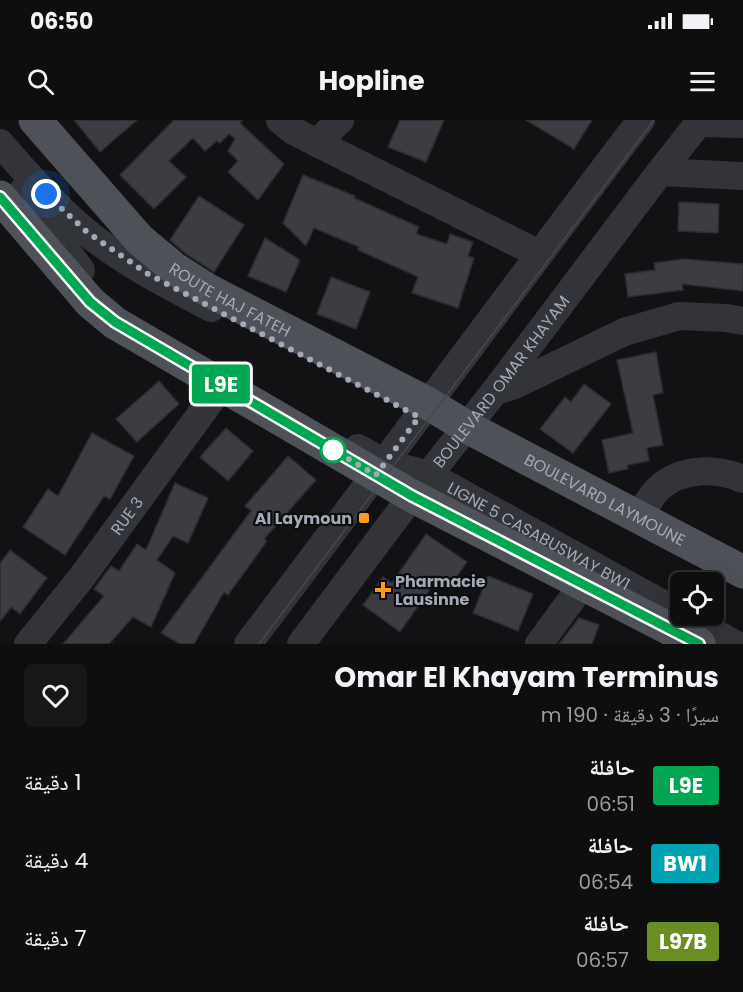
<!DOCTYPE html>
<html lang="ar">
<meta charset="utf-8">
<style>
:root{--surface:#0e0e0f;--page:#171718;--text:#f1f3f6;--muted:#9b9c9e;--line:#2e2e2f}
body{margin:0;font-family:Poppins,"Noto Naskh Arabic",sans-serif;background:var(--page);color:var(--text);direction:rtl;height:100vh;display:flex;flex-direction:column;font-size:22px;white-space:nowrap}
*{box-sizing:border-box;margin:0}
p{font-size:20px;color:var(--muted)}
.icon{flex:none;width:33px;height:33px;fill:none;stroke:currentColor;stroke-width:2;stroke-linecap:round;stroke-linejoin:round}
.map{position:relative;height:524px;overflow:hidden;direction:ltr}
.details{display:flex;flex-direction:column;background:var(--surface);flex:1}
.details>*{flex:none}
.badge{padding:0 12px;border-radius:4px;font-size:21px;line-height:39px}
.buttons{position:absolute;left:670px;top:452px;display:grid;gap:12px}
.buttons a{display:grid;place-items:center;width:54px;height:54px;border-radius:9px;background:var(--surface);box-shadow:0 6px 24px #0002,0 0 0 2px var(--line);font-size:30px}
.you{position:absolute;width:30px;height:30px;margin:-15px;border:4px solid #fff;border-radius:50%;background:#1a73e8;box-shadow:0 0 0 9px #1a73e833}
.map>.badge{position:absolute;translate:-50% -50%;box-shadow:0 0 0 3px #fff}
.round{display:grid;place-items:center;flex:none;width:63px;height:63px;border-radius:9px;background:var(--page)}
.summary{display:flex;align-items:center;justify-content:space-between;height:102px;padding:0 24px}
h1{font-size:28px;font-weight:700;line-height:45px}
ul{padding:0;list-style:none}
li{display:flex;align-items:center;gap:18px;height:78px;padding:0 24px}
li div{flex:1}
li b{display:block;font-size:22px}
li em{font-style:normal}
li .badge{min-width:66px;font-weight:700;text-align:center}
.status{display:flex;justify-content:space-between;align-items:center;height:42px;padding:0 30px;background:var(--surface);direction:ltr}
.status svg{height:16px;fill:currentColor}
header{display:flex;justify-content:space-between;align-items:center;height:78px;padding:0 24px;background:var(--surface);font-size:27px;font-weight:700}
.map>svg:first-child{display:block}
.building{fill:#3c3d42;stroke:#2c2c30;stroke-width:1.5}
.lines{fill:none;stroke-linecap:round;stroke-linejoin:round}
.minor{stroke:#333439;stroke-width:28}
.major{stroke:#4e5258;stroke-width:33}
.tram{stroke:#45494e;stroke-width:1.5}
.line-casing{stroke:#fff;stroke-width:14}
.line{stroke:#00a651;stroke-width:9}
.walk{stroke:#a2aab6;stroke-width:6;stroke-dasharray:0 10.8}
.stop-dot{fill:#fff;stroke:#00a651;stroke-width:3}
.poi-dot{fill:#ff9a1f;stroke:#0d0d0f;stroke-width:2}
.labels{text-anchor:middle;dominant-baseline:central;stroke-width:4.5;stroke-linejoin:round;paint-order:stroke}
.street-label{font-size:16px;fill:#a2aab6;stroke:#0d0d0f}
.poi-label{font-size:16px;font-weight:bold;fill:#a2aab6;stroke:#0d0d0f;text-anchor:end}
</style>
<div class="status"><b>06:50</b><svg viewBox="0 0 49 12"><path d="M0 12V9h3v3zM5 12V6h3v6zM10 12V3h3v9zM15 12V0h3v12zM26 1h20v11H26zM47 4h2v5h-2z"/></svg></div>
<header><svg class="icon" aria-label="menu" viewBox="0 0 24 24"><path d="M4 6h16M4 12h16M4 18h16"/></svg>Hopline<svg class="icon" aria-label="search" viewBox="0 0 24 24"><circle cx="10" cy="10" r="6"/><path d="M15 15l6 6"/></svg></header>
<div class="map">
<svg width="743" height="524" viewBox="0 0 743 524">
<rect width="100%" height="100%" fill="#121214"/>
<!-- building -->
<g class="building">
<polygon points="74,0 137,0 100,32"/>
<polygon points="174,0 243,0 240,3 284,44 258,80 228,52 238,41 228,31 235,19 229,14 220,23 217,21 205,31 193,18 169,41 186,57 154,89 120,55"/>
<polygon points="400,0 444,0 426,42 388,27"/>
<polygon points="526,0 592,0 574,29"/>
<polygon points="303,55 355,76 354,78 419,107 416,114 447,124 450,114 473,122 468,136 474,138 458,188 412,173 418,157 358,130 359,127 314,108 306,126 283,103"/>
<polygon points="199,76 244,105 214,152 186,134 170,120"/>
<polygon points="679,82 719,84 718,113 678,111"/>
<polygon points="265,118 300,140 286,172 248,156"/>
<polygon points="684,139 743,144 743,171 682,164 683,170 628,177 625,154 655,150 654,143"/>
<polygon points="331,157 370,172 356,209 317,194"/>
<polygon points="656,232 663,273 653,275 663,325 647,328 649,341 627,345 628,349 609,353 602,320 633,313 617,240"/>
<polygon points="159,261 179,284 137,322 116,299"/>
<polygon points="584,264 611,284 573,333 540,309 565,277 571,282"/>
<polygon points="226,308 253,331 228,361 200,337"/>
<polygon points="92,313 134,336 110,379 104,376 65,435 23,407 48,369 58,376"/>
<polygon points="288,336 316,360 264,419 267,421 228,475 224,472 194,524 180,524 161,513 251,391 245,386"/>
<polygon points="175,363 208,378 188,423 173,416 157,440 175,453 151,507 133,497 109,524 63,524 104,476 94,469 111,446 119,451 137,424 146,430"/>
<polygon points="426,414 467,442 451,465 439,456 400,512 363,485 383,457 392,463"/>
<polygon points="10,430 47,458 20,494 11,487 0,502 0,443"/>
<polygon points="488,456 533,474 518,511 473,493"/>
<polygon points="579,498 599,505 592,524 559,524"/>
</g>
<g class="lines">
<!-- minor -->
<g class="minor">
<polyline points="280,0 292,10 317,23 539,134"/>
<polyline points="699,3 743,4"/>
<path d="M0 23C27 54 54 85 86 112 124 143 168 165 211 188"/>
<polyline points="317,23 340,0"/>
<polyline points="660,52 743,56"/>
<polyline points="22,72 81,150"/>
<polyline points="495,271 515,265 624,212 679,196 727,198 743,201"/>
<path id="s1" d="M358 328 385 343 429 355 681 494"/>
<path d="M639 396C645 387 651 376 658 369 681 347 717 348 743 359"/>
<polyline points="682,495 735,524"/>
<path id="s2" d="M28 524 82 457 222 265"/>
<path d="M248 524C380 350 509 173 641 0"/>
<path id="s3" d="M301 524 412 376 495 271 660 52 701 0"/>
<polyline points="539,524 583,464"/>
</g>
<!-- major -->
<g class="major">
<path id="s4" d="M35 0 140 120 175 149 208 170 429 284 467 307 743 452"/>
<polyline points="0,77 90,182 115,203 412,376 699,524"/>
</g>
<!-- tram -->
<polyline class="tram" points="259,524 654,0"/>
</g>
<g class="lines">
<defs>
<polyline id="line" points="0,77 90,182 115,202 412,376 699,524"/>
</defs>
<!-- line casing -->
<use href="#line" class="line-casing"/>
<!-- line -->
<use href="#line" class="line"/>
<!-- walk -->
<polyline class="walk" points="46,74 87,112 148,154 419,297 376,355 333,330"/>
</g>
<!-- markers -->
<circle class="stop-dot" cx="333" cy="330" r="12"/>
<g class="poi-dot">
<rect x="358" y="392" width="12" height="12" rx="3"/>
<path d="M380 461h6v6h6v6h-6v6h-6v-6h-6v-6h6z"/>
</g>
<g class="labels">
<!-- street labels -->
<g class="street-label">
<text stroke="none"><textPath href="#s4" startOffset="268">ROUTE HAJ FATEH</textPath></text>
<text stroke="none"><textPath href="#s3" startOffset="330">BOULEVARD OMAR KHAYAM</textPath></text>
<text stroke="none"><textPath href="#s4" startOffset="693">BOULEVARD LAYMOUNE</textPath></text>
<text stroke="none"><textPath href="#s2" startOffset="162">RUE 3</textPath></text>
<text stroke="none"><textPath href="#s1" startOffset="202">LIGNE 5 CASABUSWAY BW1</textPath></text>
</g>
<!-- poi labels -->
<g class="poi-label">
<text x="352" y="398">Al Laymoun</text>
<text x="395" y="461" text-anchor="start">Pharmacie<tspan x="395" dy="18">Lausinne</tspan></text>
</g>
</g>
</svg>
<div class="buttons">
<a><svg class="icon" aria-label="locate" viewBox="0 0 24 24"><circle cx="12" cy="12" r="6"/><path d="M12 2v4M12 18v4M2 12h4M18 12h4"/></svg></a>
</div>
<div class="you" style="left:46px;top:74px"></div>
<b class="badge" style="left:221px;top:264px;background:#00a651;color:#fff">L9E</b>
</div>
<section class="details">
<div class="summary"><div><h1>Omar El Khayam Terminus</h1><p>سيرًا · 3 دقيقة · 190 m</p></div><a class="round"><svg class="icon" aria-label="heart" viewBox="0 0 24 24"><path d="M12 20l-8-8c-3-5 5-10 8-4 3-6 11-1 8 4z"/></svg></a></div>
<ul>
<li><span class="badge" style="background:#00a651;color:#fff">L9E</span><div><b>حافلة</b><p>06:51</p></div><em>1 دقيقة</em></li>
<li><span class="badge" style="background:#00a3b4;color:#fff">BW1</span><div><b>حافلة</b><p>06:54</p></div><em>4 دقيقة</em></li>
<li><span class="badge" style="background:#6b8e23;color:#fff">L97B</span><div><b>حافلة</b><p>06:57</p></div><em>7 دقيقة</em></li>
</ul>
</section>
